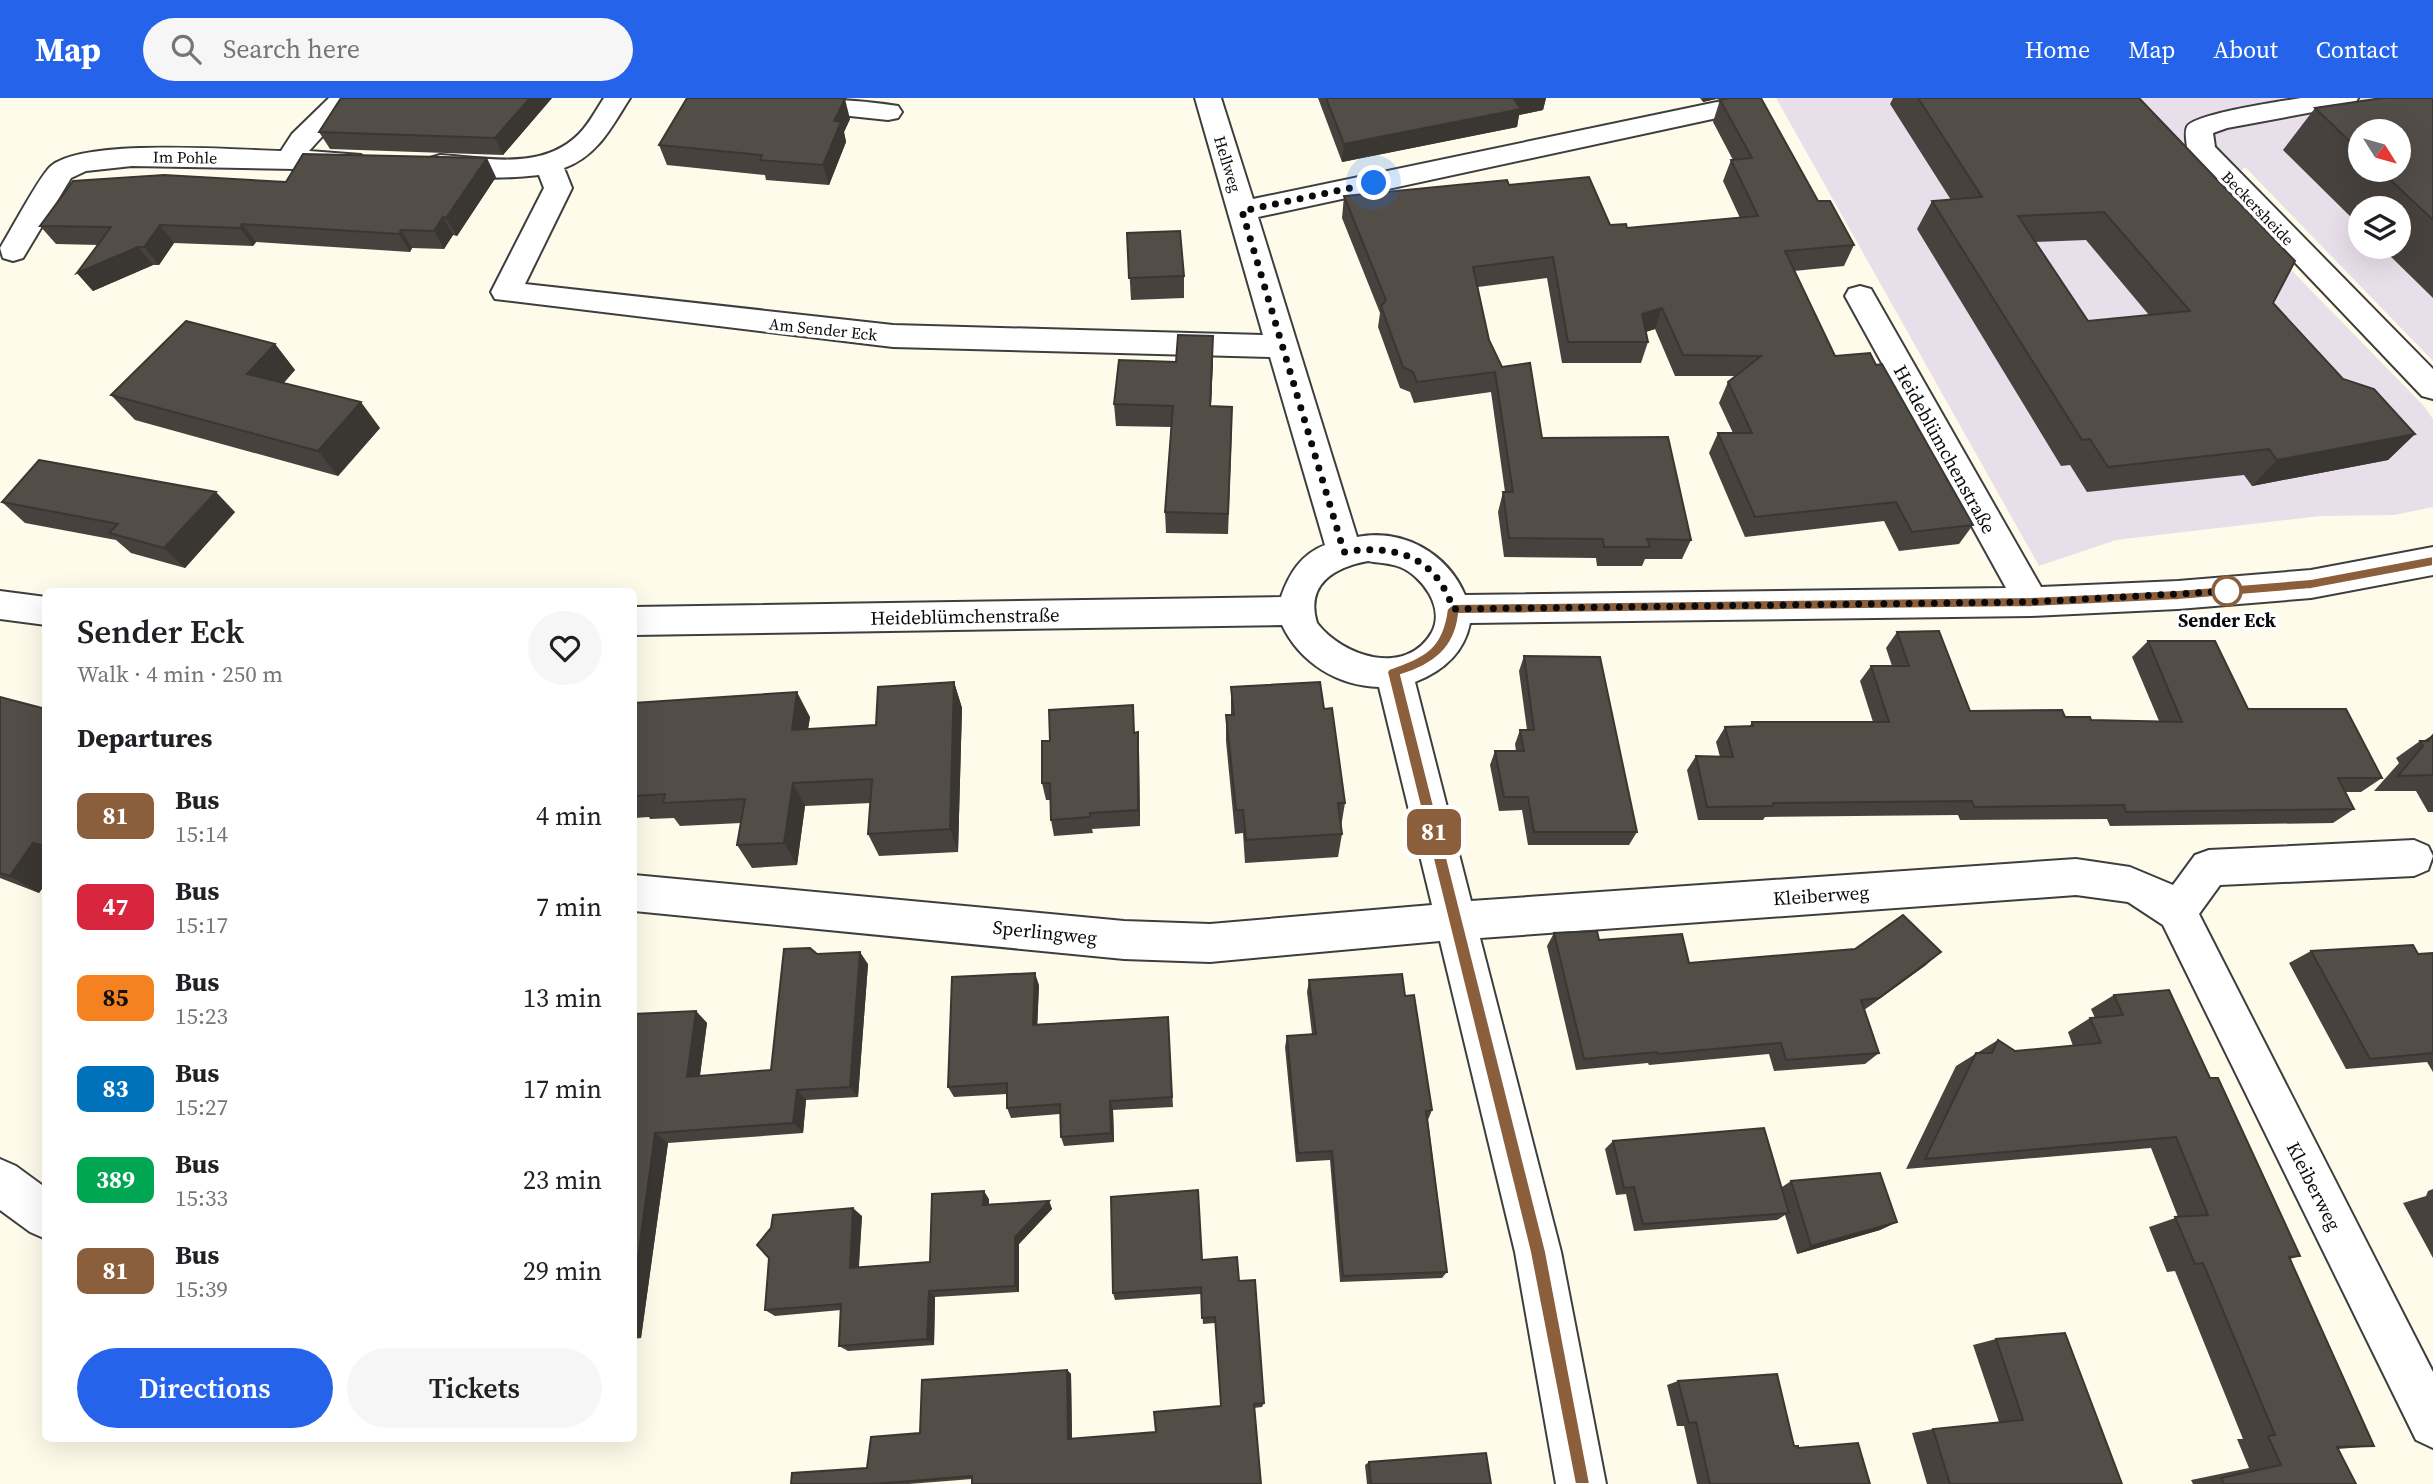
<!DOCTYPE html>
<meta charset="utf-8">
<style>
:root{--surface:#fff;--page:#f6f6f6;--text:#202124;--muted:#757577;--accent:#2563eb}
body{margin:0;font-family:"Source Serif 4",serif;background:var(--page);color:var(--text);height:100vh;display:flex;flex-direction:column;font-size:26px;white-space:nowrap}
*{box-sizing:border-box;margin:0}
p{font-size:23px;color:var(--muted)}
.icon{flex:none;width:38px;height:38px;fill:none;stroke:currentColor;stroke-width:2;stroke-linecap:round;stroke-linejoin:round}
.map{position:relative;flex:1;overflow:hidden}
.details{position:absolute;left:42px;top:490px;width:595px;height:854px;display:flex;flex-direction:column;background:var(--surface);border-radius:10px;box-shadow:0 7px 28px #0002}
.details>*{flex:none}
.badge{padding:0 14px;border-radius:10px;font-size:24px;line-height:46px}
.needle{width:46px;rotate:127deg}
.tools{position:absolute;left:2348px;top:21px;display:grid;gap:14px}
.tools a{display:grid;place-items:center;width:63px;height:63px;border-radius:50%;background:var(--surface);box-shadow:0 7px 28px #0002;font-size:35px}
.you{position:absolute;width:35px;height:35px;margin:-18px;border:5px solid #fff;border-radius:50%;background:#1a73e8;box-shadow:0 0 0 10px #1a73e833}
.map>.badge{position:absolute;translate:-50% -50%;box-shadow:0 0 0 4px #fff}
h2{padding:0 35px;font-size:26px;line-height:63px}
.round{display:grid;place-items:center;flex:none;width:74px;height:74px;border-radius:37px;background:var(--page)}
.summary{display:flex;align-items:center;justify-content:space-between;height:119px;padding:0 35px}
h1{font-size:33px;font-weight:600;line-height:52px}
.primary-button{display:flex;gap:14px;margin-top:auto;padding:14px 35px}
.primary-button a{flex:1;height:80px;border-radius:42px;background:var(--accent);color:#fff;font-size:28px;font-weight:600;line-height:80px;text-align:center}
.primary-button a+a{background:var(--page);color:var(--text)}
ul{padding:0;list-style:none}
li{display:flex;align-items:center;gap:21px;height:91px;padding:0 35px}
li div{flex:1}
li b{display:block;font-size:26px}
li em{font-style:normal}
li .badge{min-width:77px;font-weight:700;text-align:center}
header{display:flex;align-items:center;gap:42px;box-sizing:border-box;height:98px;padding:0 35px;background:var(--accent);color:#fff}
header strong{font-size:33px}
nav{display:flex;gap:38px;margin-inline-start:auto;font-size:24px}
.search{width:490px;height:63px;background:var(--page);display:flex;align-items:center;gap:18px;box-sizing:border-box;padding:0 24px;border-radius:38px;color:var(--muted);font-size:26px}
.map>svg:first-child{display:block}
.industrial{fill:#e9dfea;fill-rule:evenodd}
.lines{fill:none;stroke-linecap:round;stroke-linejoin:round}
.minor-casing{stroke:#3e3e3e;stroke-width:4}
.minor{fill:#fff;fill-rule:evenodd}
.wall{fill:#47423e;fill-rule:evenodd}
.shaded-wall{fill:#3a3632}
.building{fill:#534d48;stroke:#3a3632;stroke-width:2;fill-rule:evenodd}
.line{fill:#8b5e3c;stroke:#fff;stroke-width:2}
.walk{stroke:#0b0b0b;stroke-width:7;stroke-dasharray:0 12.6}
.stop-dot{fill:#fff;stroke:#8b5e3c;stroke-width:3.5}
.labels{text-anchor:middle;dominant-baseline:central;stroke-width:7;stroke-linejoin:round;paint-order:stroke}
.far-street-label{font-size:16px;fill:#0b0b0b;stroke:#fff}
.street-label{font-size:19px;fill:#0b0b0b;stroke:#fff}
.stop-label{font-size:19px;font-weight:bold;fill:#0b0b0b;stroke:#fff}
</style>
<header>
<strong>Map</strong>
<div class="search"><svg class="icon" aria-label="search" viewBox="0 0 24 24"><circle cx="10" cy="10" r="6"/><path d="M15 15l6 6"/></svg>Search here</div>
<nav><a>Home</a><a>Map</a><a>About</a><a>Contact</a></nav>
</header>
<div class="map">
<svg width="2433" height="1386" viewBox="0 0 2433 1386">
<rect width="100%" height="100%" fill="#fefbea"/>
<!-- industrial -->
<path class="industrial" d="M1776 0H2433V263L2245 69 2216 95 2424 308 2433 321V409L2394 417 2321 418 2116 442 2039 468ZM2361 33H2399V72H2361ZM2361 110H2399V149H2361Z"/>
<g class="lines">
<defs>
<g id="minor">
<path d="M329 0H357L309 53 361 57 365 63 361 69 351 72 132 68 86 73 71 80 23 160 13 163 3 160 0 150C10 134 40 77 51 68 85 40 234 52 281 53L292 36Z"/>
<path d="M604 0H630C612 28 598 58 564 70L572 90 525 186 893 227 1263 237 1195 0H1221L1253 101 1717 4 1727 6 1731 12 1727 18 1717 20 1258 119 1357 439C1403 430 1447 455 1465 497L2006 490 1845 198 1849 191 1860 188 1871 191 1875 198 2041 489 2178 483 2311 472 2433 449V477L2311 500 2178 511 2031 518 1470 525C1464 555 1443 573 1415 584L1471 803 2076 761 2130 769 2173 787 2195 757 2209 752 2414 742 2428 748 2433 758 2428 772 2414 778 2220 787 2199 816 2433 1274V1350L2416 1342 2163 827 2128 804 2076 797 1480 840 1561 1154 1606 1386H1556L1515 1154 1440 843 1210 864 1124 861 634 813V777L1124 823 1210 826 1432 807 1379 589C1338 588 1300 565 1282 527L634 537V509L1281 499C1289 476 1301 456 1325 447L1270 259 893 249 495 201 491 194 544 90 539 77C504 81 464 81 430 72L426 66 430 60 440 57C487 60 542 73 579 36 589 26 596 12 604 0ZM1368 463C1378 465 1390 465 1400 469 1422 478 1445 509 1432 534 1406 580 1342 558 1317 525 1305 486 1335 469 1368 463Z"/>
<path d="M743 0C793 0 848 0 898 8L902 14 898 20 888 22 756 8 746 6Z"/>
<path d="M2301 0H2358L2355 6 2345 8 2227 30 2213 35 2215 49 2433 271V301L2422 298 2187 51C2187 44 2184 35 2187 29 2193 16 2283 3 2301 0Z"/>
<polygon points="0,493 46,499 46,527 0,521"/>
<polygon points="0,1061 16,1068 46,1090 46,1141 30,1134 0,1112"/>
</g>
</defs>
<!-- minor casing -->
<use href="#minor" class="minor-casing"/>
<!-- minor -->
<use href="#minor" class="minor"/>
</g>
<!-- wall -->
<g class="wall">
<polygon points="341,0 552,0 503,57 330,51 319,34"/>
<polygon points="1318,0 1546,0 1543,12 1519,17 1517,29 1342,64"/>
<polygon points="1700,0 1761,0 1818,103 1854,147 1844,168 1794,173 1835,258 1876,267 1973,427 1959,446 1899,453 1884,423 1745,439 1709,355 1718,335 1733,335 1719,305 1728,284 1736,278 1675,278 1655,231 1646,234 1648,244 1641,265 1562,265 1547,180 1478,189 1489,242 1502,269 1542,340 1691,442 1682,461 1645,461 1642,468 1597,468 1596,460 1504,459 1498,414 1503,394 1505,394 1491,294 1414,305 1410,294 1400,290 1378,229 1380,215 1342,120 1344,98 1509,87 1610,127 1627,130 1740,120 1723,83 1731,62 1733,62 1713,24 1720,2 1716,1 1703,4"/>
<path d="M1893 0H2139L2273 205 2343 281 2415 336 2388 362 2252 388 2244 377 2087 394 2070 367 2061 368 1917 131 1932 103 1951 102 1890 6ZM2086 142 2149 217 2088 223 2035 144Z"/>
<path d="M2433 0V200L2381 149H2399V110H2361V129L2283 52 2315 10ZM2361 33 2399 72H2361Z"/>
<polygon points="850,21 844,34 846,44 829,87 766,82 765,77 667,67 659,47"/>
<polygon points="496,79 457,138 453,137 444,151 412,150 410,154 256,144 253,148 174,145 159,167 153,167 93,193 77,175 98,147 56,146 40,128 286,84"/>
<polygon points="1127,135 1184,178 1184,200 1131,202"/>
<polygon points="275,246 295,272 283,285 380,330 338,378 135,322 111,297"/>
<polygon points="1213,260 1211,308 1232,330 1228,436 1166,435 1165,414 1171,329 1116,328 1114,306 1176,264"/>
<polygon points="2,404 235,414 185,470 131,455 116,442 25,425"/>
<polygon points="1897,534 1970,613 2065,619 2091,622 2159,623 2132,559 2148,543 2248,611 2382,680 2361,694 2345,694 2354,711 2333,725 2110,728 2107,721 1960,722 1958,717 1765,719 1763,722 1698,722 1687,672 1696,658 1720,659 1716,644 1725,629 1749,629 1752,624 1873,624 1860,583 1871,568 1892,568 1886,550"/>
<polygon points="1524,558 1637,734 1629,747 1528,747 1522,712 1499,713 1490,667 1495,653 1516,653 1515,646 1520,632 1527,632 1519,573"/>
<polygon points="954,584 962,610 958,754 879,758 868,736 871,705 805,708 797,767 752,770 737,747 741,725 680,728 674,720 650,721 649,719 634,720 634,605 810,619 808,631 876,627"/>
<polygon points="1231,589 1324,611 1345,705 1341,729 1342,736 1338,759 1245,765 1243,735 1235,736 1226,643 1226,617 1231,617"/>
<polygon points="0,599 46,611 46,785 39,795 0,780"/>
<polygon points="1135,635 1139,652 1140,728 1092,731 1093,735 1054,738 1051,722 1050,702 1046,702 1042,685"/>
<polygon points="2433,637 2433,714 2428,714 2416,693 2374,693 2399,665 2396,660 2420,643 2423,643"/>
<polygon points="1554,835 1599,842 1689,865 1926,867 1864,912 1879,955 1865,966 1774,973 1769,956 1649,967 1648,965 1576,972 1547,848"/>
<polygon points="2311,853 2418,856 2433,855 2433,974 2427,964 2346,971 2289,865"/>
<polygon points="817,856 868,866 858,999 806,1002 803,1035 668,1045 641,1240 634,1241 634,916 696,913 707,925 700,978 771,972"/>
<polygon points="1309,882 1405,898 1432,1012 1428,1022 1447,1174 1442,1180 1340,1184 1330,1062 1296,1064 1285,949 1287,938 1312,936 1307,894"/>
<polygon points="1039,887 1037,926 1168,919 1173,1009 1113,1012 1114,1044 1064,1048 1061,1039 1060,1016 1011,1020 1007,1010 1007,996 954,999 948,989"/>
<polygon points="2114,897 2210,980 2300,1158 2290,1161 2374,1348 2338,1351 2356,1386 2193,1386 2191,1382 2249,1370 2237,1341 2243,1341 2175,1173 2167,1174 2149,1129 2178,1119 2151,1050 1906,1071 1956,968 1998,942 2015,953 2073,948 2068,934 2090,920 2095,920 2091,911"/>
<polygon points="1613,1043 1782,1089 1791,1083 1897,1124 1880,1132 1797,1156 1785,1117 1777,1122 1634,1133 1626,1096 1616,1097 1605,1051"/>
<polygon points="2433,1091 2433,1160 2403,1105 2426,1098 2428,1093"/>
<polygon points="989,1101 989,1106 1049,1103 1052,1111 1019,1146 1019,1194 935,1199 934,1247 848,1253 839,1248 841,1212 775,1218 765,1212 862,1118 859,1169 930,1164"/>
<polygon points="1202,1162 1239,1183 1264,1305 1262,1309 1254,1310 972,1381 909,1386 791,1386 867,1370 920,1335 1067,1272 1071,1276 1072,1341 1156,1334 1221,1308 1215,1225 1203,1226 1201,1196 1115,1202 1113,1195"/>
<polygon points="1996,1241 2122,1386 1927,1386 1912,1335 1933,1331 1999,1324 1973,1247"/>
<polygon points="1678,1283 1794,1348 1870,1386 1697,1386 1684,1328 1677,1328 1667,1287"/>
<polygon points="1369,1364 1491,1386 1367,1386 1365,1367"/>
</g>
<!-- shaded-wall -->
<g class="shaded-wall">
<polygon points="530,0 552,0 503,57 495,40"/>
<polygon points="1521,0 1546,0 1543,12 1519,17 1517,29 1342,64 1344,46"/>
<polygon points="1704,0 1717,0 1716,1 1703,4"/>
<polygon points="845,1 850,21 844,34 846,44 829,87 823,67 834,23"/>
<polygon points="487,60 496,79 457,138 446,120"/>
<polygon points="443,119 453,137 444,151 434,133"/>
<polygon points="242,126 256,144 253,148 240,130"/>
<polygon points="160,127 174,145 159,167 144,149"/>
<polygon points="401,132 412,150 410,154 399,136"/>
<polygon points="138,149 153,167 93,193 77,175"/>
<polygon points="1662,210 1655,231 1635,237 1642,216"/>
<polygon points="1213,238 1213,260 1210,330 1210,308"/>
<polygon points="275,246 295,272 269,302 247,276"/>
<polygon points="361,304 380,330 338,378 318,353"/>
<polygon points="2415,336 2388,362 2252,388 2277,362"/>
<polygon points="216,394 235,414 185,470 164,450"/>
<polygon points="954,584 962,610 958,754 950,731"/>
<polygon points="797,594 810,619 804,656 792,632"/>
<polygon points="1138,634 1139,652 1140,728 1138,712"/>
<polygon points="793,685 805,708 797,767 784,745"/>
<polygon points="33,745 46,752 46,785 39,795 10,778"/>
<polygon points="860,854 868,866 858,999 850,989"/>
<polygon points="1941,854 1926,867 1864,912 1879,900"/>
<polygon points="1035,875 1039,887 1037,937 1033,927"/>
<polygon points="696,913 707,925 698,990 687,979"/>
<polygon points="797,992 806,1002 803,1035 793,1025"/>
<polygon points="1110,1003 1113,1012 1114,1044 1111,1035"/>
<polygon points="655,1035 668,1045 641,1240 634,1237 634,1189"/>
<polygon points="984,1093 989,1101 989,1114 983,1107"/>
<polygon points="1049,1103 1052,1111 1019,1146 1019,1194 1015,1188 1015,1139"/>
<polygon points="853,1110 862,1118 858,1176 850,1170"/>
<polygon points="1897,1124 1880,1132 1797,1156 1811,1148"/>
<polygon points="929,1193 935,1199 934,1247 927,1241"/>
<polygon points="1067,1272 1071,1276 1072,1344 1068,1341"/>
</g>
<!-- building -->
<g class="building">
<polygon points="341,0 530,0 495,40 319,34"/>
<polygon points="687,0 840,0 845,1 834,23 841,24 823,67 760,62 762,57 659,47"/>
<polygon points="1326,0 1521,0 1514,1 1521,11 1344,46"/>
<polygon points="1730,0 1761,0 1762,2 1818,103 1830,103 1854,147 1785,153 1835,258 1870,255 1876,267 1882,266 1973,427 1912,434 1896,404 1755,419 1718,335 1752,335 1728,284 1761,258 1683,257 1662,210 1642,216 1648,244 1568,244 1553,159 1473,169 1489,242 1502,269 1530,265 1542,340 1668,339 1691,442 1647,441 1650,449 1604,449 1603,441 1509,440 1503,394 1513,394 1495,274 1417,284 1413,274 1403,269 1381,208 1386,202 1344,98 1507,82 1509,87 1589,79 1610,127 1626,126 1627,130 1758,118 1731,62 1752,60 1720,2"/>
<path d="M1918 0H2139L2295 163 2273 205 2343 281 2374 291 2415 336 2277 362 2269 351 2108 369 2090 341 2082 342 1932 103 1982 99ZM2104 114 2190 213 2088 223 2018 118Z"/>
<polygon points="2382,0 2433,0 2433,122 2380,72 2399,72 2399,33 2361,33 2361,54 2315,10"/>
<polygon points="303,56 487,60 446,120 443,119 434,133 401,132 399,136 242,126 240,130 160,127 144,149 138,149 77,175 111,129 40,128 73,83 164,77 286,84"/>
<polygon points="1180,133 1184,178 1129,180 1127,135"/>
<polygon points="186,223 275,246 247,276 361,304 318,353 111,297"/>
<polygon points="1178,237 1213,238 1210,308 1232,309 1228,416 1165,414 1173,308 1114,306 1119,262 1176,264"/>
<polygon points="39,362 216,394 164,450 109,435 118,426 2,404"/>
<polygon points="1939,533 1970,613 2062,612 2065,619 2090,619 2091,622 2182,624 2148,543 2215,543 2248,611 2346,611 2382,680 2338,680 2354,711 2126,714 2124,707 1974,709 1972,703 1773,705 1773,708 1707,709 1696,658 1733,659 1725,629 1753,628 1752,624 1889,624 1871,568 1909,568 1897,534"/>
<polygon points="1524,558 1600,559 1637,734 1534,734 1528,699 1504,699 1495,653 1524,653 1520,632 1534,632"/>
<polygon points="954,584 950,731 868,736 872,681 793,685 784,745 737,747 745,701 663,705 665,696 634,698 634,605 797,594 792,632 876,627 878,589"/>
<polygon points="1320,584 1324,611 1332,610 1345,705 1338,705 1342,736 1246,742 1243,712 1236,712 1226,617 1234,617 1231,589"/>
<polygon points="0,599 46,611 46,748 33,745 10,778 0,775"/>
<polygon points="1133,607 1134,635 1138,634 1138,712 1090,715 1090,719 1051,722 1050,685 1042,685 1042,643 1050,643 1049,612"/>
<polygon points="2433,637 2433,677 2398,678 2423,648 2420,643 2428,643"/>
<polygon points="1903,817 1941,854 1879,900 1861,902 1879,955 1786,962 1781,945 1658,956 1657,954 1584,961 1554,835 1597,833 1599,842 1682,836 1689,865 1855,851"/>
<polygon points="2413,847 2418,856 2433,855 2433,955 2370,961 2311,853"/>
<polygon points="810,850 817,856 860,854 850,989 797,992 793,1025 655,1035 634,1189 634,916 696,913 687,979 771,972 784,851"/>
<polygon points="1035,875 1033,927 1168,919 1172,999 1110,1003 1111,1035 1061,1039 1060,1006 1007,1010 1007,985 948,989 952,879"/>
<polygon points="1402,876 1405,898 1414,897 1432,1012 1426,1013 1447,1174 1343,1178 1332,1053 1298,1055 1287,938 1316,936 1309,882"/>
<polygon points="2169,892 2210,980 2218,980 2300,1158 2289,1159 2374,1348 2337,1349 2356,1386 2224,1386 2221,1380 2281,1367 2268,1338 2275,1337 2203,1165 2195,1166 2175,1119 2208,1117 2176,1039 1925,1061 1976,955 1992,955 1998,942 2015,953 2101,945 2090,920 2123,917 2114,897"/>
<polygon points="1764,1030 1789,1115 1643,1126 1634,1089 1624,1090 1613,1043"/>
<polygon points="1880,1075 1897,1124 1811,1148 1791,1083"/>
<polygon points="1198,1092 1202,1162 1237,1159 1239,1183 1255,1182 1264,1305 1254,1306 1261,1386 972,1386 972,1378 874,1386 791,1386 792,1375 867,1370 871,1339 920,1335 922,1282 1067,1272 1068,1341 1156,1334 1154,1314 1221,1308 1215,1219 1202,1220 1201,1189 1113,1195 1111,1099"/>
<polygon points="984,1093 983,1107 1049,1103 1015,1139 1015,1188 929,1193 927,1241 839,1248 841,1206 765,1212 769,1160 757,1147 771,1130 773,1117 853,1110 850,1170 930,1164 932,1096"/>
<polygon points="2065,1235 2122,1386 1950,1386 1933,1331 2023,1322 1996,1241"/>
<polygon points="1777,1276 1794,1348 1798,1348 1798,1350 1858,1345 1870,1386 1710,1386 1696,1324 1689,1325 1678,1283"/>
<polygon points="1486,1355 1491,1386 1371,1386 1369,1364"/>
</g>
<!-- line -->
<path class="line" d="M2433 458V468L2311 491 2178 502 2031 509 1459 516C1455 551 1433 567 1401 577L1546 1154 1590 1386H1575L1530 1154 1387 574 1389 571C1425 558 1442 551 1447 511L1453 506 2031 499 2178 492 2311 481Z"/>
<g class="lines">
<!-- walk -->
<path class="walk" d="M1374 85 1242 113 1344 454C1395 446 1436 458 1453 511L2031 504 2231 493H2227"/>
</g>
<!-- markers -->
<circle class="stop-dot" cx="2227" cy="493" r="14"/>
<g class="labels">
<!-- far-street labels -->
<g class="far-street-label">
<text transform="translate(185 59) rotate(1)">Im Pohle</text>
<text transform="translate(1228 66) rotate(73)">Hellweg</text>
<text transform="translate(2258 110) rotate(46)">Beckersheide</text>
<text transform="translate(823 231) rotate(6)">Am Sender Eck</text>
</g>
<!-- street labels -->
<g class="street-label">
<text transform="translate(1945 351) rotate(61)">Heideblümchenstraße</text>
<text transform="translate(965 518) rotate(-1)">Heideblümchenstraße</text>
<text transform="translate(1821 797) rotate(-4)">Kleiberweg</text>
<text transform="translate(1045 834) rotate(6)">Sperlingweg</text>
<text transform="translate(2314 1088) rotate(63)">Kleiberweg</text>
</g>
<!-- stop labels -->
<g class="stop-label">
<text x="2227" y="522">Sender Eck</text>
</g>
</g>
</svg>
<div class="tools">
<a><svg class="needle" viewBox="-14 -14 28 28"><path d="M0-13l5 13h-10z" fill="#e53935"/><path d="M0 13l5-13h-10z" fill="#757577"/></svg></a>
<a><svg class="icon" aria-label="layers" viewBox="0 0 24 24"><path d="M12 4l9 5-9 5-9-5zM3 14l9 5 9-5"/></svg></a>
</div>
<div class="you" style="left:1374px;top:85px"></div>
<b class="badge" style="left:1434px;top:734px;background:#8b5e3c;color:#fff">81</b>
<section class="details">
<div class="summary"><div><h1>Sender Eck</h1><p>Walk · 4 min · 250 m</p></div><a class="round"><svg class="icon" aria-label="heart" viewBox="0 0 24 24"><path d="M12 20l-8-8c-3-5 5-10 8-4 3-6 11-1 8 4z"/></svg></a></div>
<h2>Departures</h2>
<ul>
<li><span class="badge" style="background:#8b5e3c;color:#fff">81</span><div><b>Bus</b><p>15:14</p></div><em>4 min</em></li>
<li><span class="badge" style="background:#d7263d;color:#fff">47</span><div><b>Bus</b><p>15:17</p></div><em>7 min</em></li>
<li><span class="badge" style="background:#f58220;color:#111">85</span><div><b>Bus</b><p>15:23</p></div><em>13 min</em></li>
<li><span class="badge" style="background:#0072bc;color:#fff">83</span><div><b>Bus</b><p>15:27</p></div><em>17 min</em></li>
<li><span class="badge" style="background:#00a651;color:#fff">389</span><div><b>Bus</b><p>15:33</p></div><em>23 min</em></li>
<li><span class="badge" style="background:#8b5e3c;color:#fff">81</span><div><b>Bus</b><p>15:39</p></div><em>29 min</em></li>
</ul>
<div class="primary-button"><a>Directions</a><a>Tickets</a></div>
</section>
</div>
